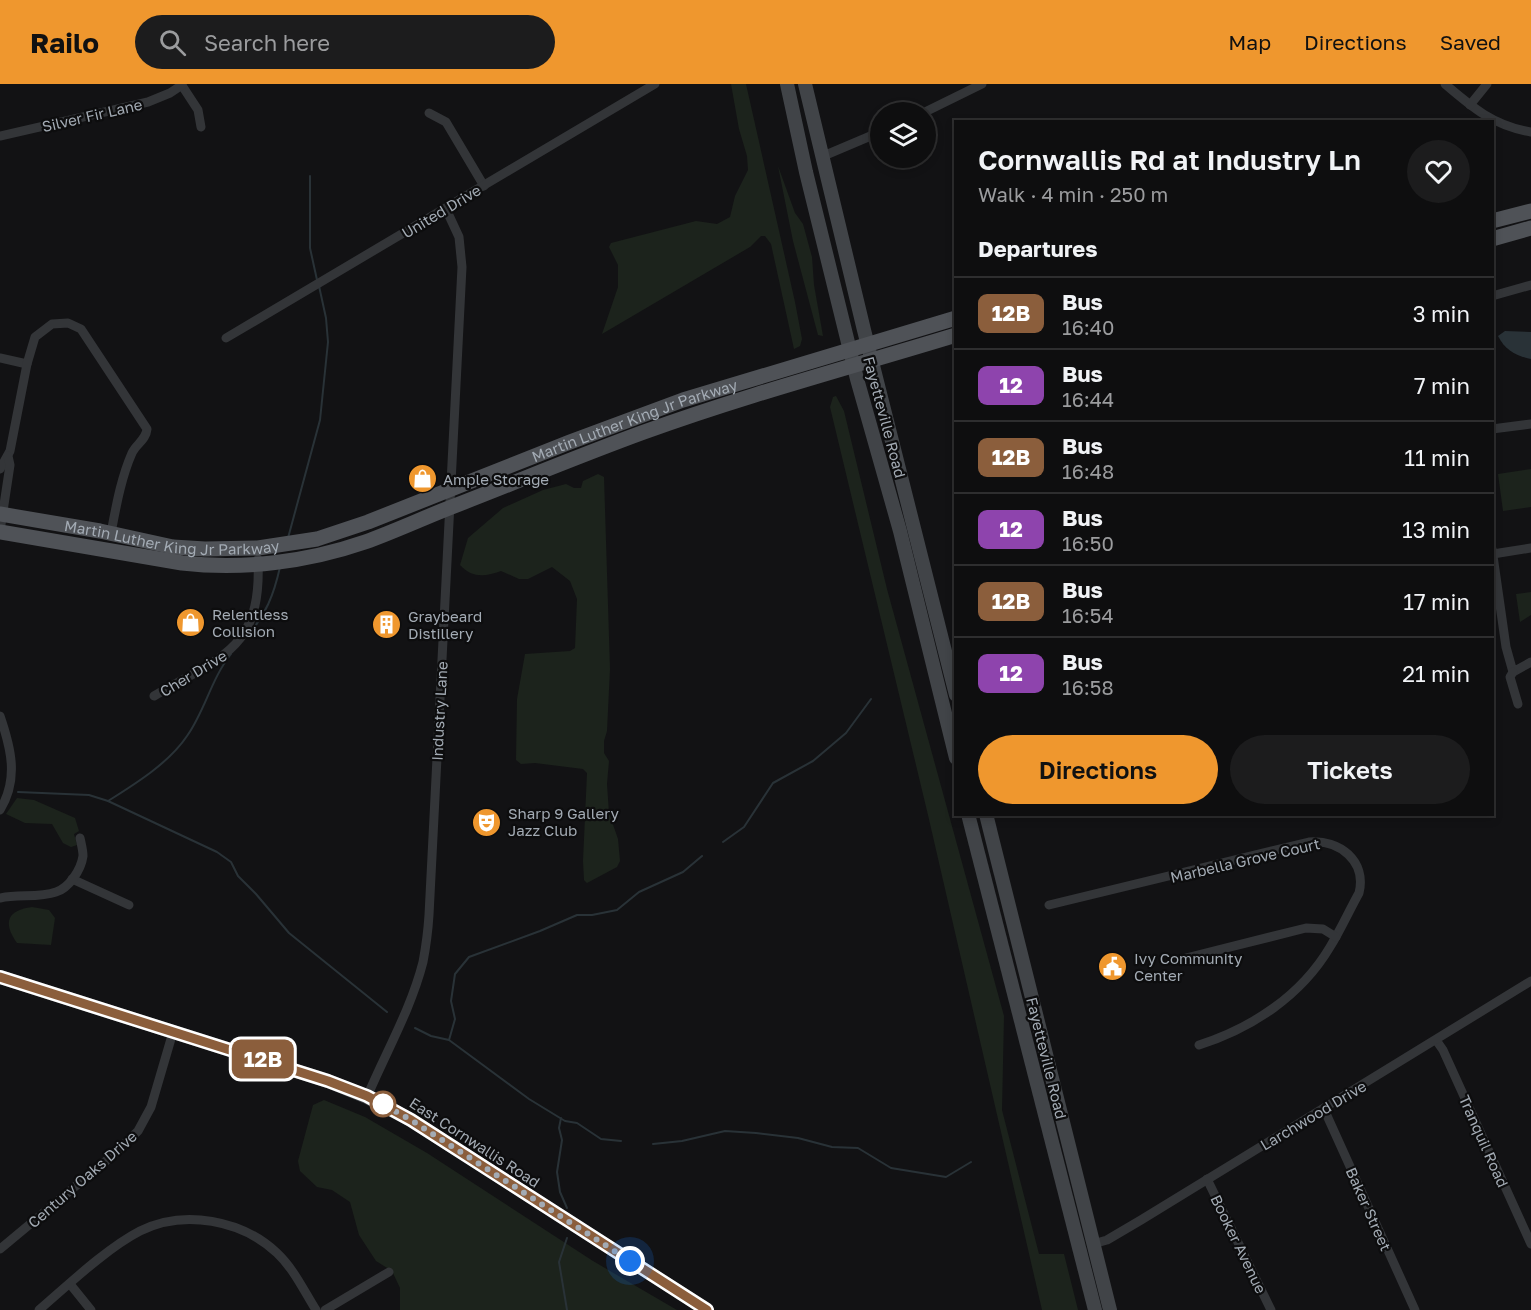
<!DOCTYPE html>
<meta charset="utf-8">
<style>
:root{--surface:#0e0e0f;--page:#1c1c1d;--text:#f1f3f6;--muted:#9b9c9e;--line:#2e2e2f;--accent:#ef972e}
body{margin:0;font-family:"Golos Text",sans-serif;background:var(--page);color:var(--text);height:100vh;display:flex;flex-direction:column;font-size:22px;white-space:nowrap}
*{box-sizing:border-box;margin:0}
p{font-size:20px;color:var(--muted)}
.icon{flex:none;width:33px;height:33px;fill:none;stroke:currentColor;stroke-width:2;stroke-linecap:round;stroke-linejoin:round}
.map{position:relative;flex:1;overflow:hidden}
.sheet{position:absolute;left:954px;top:36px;width:540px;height:696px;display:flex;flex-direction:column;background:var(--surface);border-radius:0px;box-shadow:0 3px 9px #0003,0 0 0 2px var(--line)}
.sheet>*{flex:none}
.badge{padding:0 12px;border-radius:9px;font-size:21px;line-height:39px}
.tools{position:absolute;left:870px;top:18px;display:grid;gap:12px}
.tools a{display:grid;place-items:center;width:66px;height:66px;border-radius:50%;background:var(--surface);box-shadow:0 3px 9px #0003,0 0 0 2px var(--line);font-size:30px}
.you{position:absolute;width:30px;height:30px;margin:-15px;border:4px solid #fff;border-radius:50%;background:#1a73e8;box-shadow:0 0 0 9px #1a73e833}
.map>.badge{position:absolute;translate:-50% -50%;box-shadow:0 0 0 3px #fff}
h2{padding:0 24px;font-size:22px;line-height:54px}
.round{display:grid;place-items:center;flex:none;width:63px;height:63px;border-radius:32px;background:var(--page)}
.summary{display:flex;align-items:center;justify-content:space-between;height:102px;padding:0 24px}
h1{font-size:28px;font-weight:600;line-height:45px}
.action{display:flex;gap:12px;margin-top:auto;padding:12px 24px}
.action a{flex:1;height:69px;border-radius:36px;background:var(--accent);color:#111;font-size:24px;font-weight:600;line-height:69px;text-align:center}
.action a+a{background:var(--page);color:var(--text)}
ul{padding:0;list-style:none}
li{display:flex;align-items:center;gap:18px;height:72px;padding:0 24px;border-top:2px solid var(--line)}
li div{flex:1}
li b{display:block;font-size:22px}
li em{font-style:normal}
li .badge{min-width:66px;font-weight:700;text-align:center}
header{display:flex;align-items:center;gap:36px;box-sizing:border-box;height:84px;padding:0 30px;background:var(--accent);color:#111}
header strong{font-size:28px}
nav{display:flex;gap:33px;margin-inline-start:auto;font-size:21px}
.search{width:420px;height:54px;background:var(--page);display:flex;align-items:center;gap:15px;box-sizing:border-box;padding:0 21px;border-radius:33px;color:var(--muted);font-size:22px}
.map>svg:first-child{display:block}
.green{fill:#1c231c}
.water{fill:#293237}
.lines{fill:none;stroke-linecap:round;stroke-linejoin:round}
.stream{stroke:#293237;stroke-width:2}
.street{stroke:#333538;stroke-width:9}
.secondary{stroke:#414448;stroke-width:14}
.primary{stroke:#4f5257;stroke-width:15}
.line-casing{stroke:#fff;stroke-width:14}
.line{stroke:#8b5e3c;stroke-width:9}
.walk{stroke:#a3abb4;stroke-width:6;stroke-dasharray:0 10.8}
.stop-dot{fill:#fff;stroke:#8b5e3c;stroke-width:3}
.labels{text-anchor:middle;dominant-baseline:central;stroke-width:4.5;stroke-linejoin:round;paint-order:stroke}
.street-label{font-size:15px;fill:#a3abb4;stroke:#0d0d0e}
.poi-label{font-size:15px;fill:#a3abb4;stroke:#0d0d0e;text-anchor:start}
</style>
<header>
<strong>Railo</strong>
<div class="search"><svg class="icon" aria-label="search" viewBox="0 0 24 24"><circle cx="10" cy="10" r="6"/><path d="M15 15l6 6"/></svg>Search here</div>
<nav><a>Map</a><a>Directions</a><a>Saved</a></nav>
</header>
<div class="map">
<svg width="1531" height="1226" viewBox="0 0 1531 1226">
<rect width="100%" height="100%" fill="#121214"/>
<!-- green -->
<g class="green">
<polygon points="731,0 746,0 795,218 802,255 800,262 794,265 771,160 765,152 761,152 750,163 602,250 618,203 618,181 609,163 611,159 696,137 717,140 730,133 735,112 748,86 747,72 739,45"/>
<polygon points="778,82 795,129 803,140 812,173 814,201 823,252 818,251 793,157"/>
<polygon points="836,312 844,327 887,505 1004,932 1002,1026 1039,1170 1064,1170 1078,1226 1042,1226 928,731 830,323 833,313"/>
<polygon points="1531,385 1531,423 1503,427 1498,390"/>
<path d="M598 390 604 393 610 585 607 647 604 657V669L609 677 607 700 609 729 618 755 620 777 617 783 587 799 584 796 583 777 587 689 583 685 535 679 521 680 516 676 517 615 525 570 570 567 575 564 577 515 570 497 552 483 528 495H519L501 487C485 493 472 494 460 481L468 454 503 424 543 406 566 400 574 404H581L583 397Z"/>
<polygon points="1531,508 1531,531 1520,538 1516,510"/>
<polygon points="17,714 34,716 75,734 79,747 74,750 77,761 71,763 63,759 52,740 25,739 6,730"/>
<path d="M32 823 49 826 55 834 51 861 17 859C2 838 8 826 32 823Z"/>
<polygon points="324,1016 365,1033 427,1069 593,1177 677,1226 400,1226 400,1204 392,1187 376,1177 359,1151 350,1118 332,1106 317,1103 300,1087 298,1077 313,1021"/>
</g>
<!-- water -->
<path class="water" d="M1505 247 1531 248V275C1516 272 1505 266 1498 252Z"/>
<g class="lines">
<!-- stream -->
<g class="stream">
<polyline points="310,92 310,164 317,196"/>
<polyline points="288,454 320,336 328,258 326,234 319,202"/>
<path d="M247 552C266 531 274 510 280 483"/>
<polyline points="18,708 89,711 108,717 217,768 231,778 238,792 256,810 289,849 387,928"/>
<path d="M108 717C135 700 169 679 187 652 205 627 211 595 231 570"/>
<polyline points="723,758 744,743 773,699 813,677 846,649 871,615"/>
<polyline points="415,944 431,952 449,956 529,1015 565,1037 577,1039 601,1055 621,1057"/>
<polyline points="449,956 455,935 451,917 455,890 469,873 540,847 577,831 592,831 617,826 639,808 683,788 702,772"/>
<polyline points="561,1034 559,1044 562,1056 557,1088 560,1108 567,1124"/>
<polyline points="653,1060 682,1057 725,1047 756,1049 798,1054 832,1063 858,1064 891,1084 946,1093 971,1078"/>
<polyline points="567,1226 559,1178 567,1154"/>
</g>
<!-- street -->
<g class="street">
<polyline points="181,0 198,26 201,43"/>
<path d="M1445 0C1473 24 1494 42 1531 48"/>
<polyline points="1470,21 1487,0"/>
<polyline points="925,28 982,0"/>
<polyline points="429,29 446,38 484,102"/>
<polyline points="0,52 148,18 170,9 182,1"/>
<polyline points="821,73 880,48"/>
<polyline points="1492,212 1531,201"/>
<polyline points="226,254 655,0"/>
<polyline points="0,274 27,280"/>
<polyline points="1492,345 1531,340"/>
<path d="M0 385 10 367 27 280 35 253 52 240 68 239 81 245 147 345C146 356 136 360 132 369 121 394 116 423 111 449"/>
<polyline points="0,447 10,381 8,372"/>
<polyline points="1492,465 1506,563 1513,588 1531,578"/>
<polyline points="1493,470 1531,464"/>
<polyline points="1513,588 1510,593 1518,620"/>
<path d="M154 612C222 572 262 566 258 475"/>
<path d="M0 632C11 664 19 695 0 726"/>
<polyline points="72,795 129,821"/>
<path d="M0 814C18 810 39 814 56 808 69 804 81 786 83 772 83 766 81 759 80 754"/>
<path d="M1049 821 1309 758C1339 755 1367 777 1359 809 1349 827 1341 845 1330 863 1301 912 1252 944 1199 961"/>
<polyline points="1178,876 1306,844 1323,845 1336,853"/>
<polyline points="1436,956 1443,966 1531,1160"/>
<path d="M367 1013C386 968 411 925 423 878 426 862 428 847 429 831L462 183 459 153 446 125"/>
<polyline points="1324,1025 1415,1226"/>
<polyline points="1207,1095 1271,1226"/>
<polyline points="1093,1160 1107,1156 1141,1136 1531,897"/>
<polyline points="0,1165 113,1071 138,1047 151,1023 173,948"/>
<polyline points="70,1200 91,1226"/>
<path d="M39 1226C68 1201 107 1164 140 1147 184 1125 242 1136 277 1169 294 1185 304 1207 316 1226"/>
<polyline points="325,1226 389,1188"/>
</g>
<!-- secondary -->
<g class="secondary">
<polyline points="787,0 806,88 857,295 900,447 956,674"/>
<polyline points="805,0 864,246 956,611"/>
<polyline points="968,730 1095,1226"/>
<polyline points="986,730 1110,1226"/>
<polyline points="0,893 328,997 367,1013 411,1036 707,1226"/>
</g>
<!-- primary -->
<g class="primary">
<polyline points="1492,137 1531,127"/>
<polyline points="1492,155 1531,144"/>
<path id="s1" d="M0 430 100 447 173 463 205 465 258 464 317 455 368 438 570 358 683 316 956 234"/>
<path d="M0 448 182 479C243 486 307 478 365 458 393 448 421 435 449 424 514 399 578 372 644 348 746 311 851 283 956 251"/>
</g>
</g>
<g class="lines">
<defs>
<polyline id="line" points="0,893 328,997 367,1012 411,1036 707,1226"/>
</defs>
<!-- line casing -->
<use href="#line" class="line-casing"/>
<!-- line -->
<use href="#line" class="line"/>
<!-- walk -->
<polyline class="walk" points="383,1020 380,1019 411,1036 630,1177"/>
</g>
<!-- icons -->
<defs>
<symbol id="shop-disc" viewBox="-11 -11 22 22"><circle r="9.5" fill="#ef972e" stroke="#0d0d0e"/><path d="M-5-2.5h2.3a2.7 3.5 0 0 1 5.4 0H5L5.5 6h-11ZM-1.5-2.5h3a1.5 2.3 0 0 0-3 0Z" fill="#fff"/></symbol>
<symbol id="building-disc" viewBox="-11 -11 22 22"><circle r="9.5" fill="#ef972e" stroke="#0d0d0e"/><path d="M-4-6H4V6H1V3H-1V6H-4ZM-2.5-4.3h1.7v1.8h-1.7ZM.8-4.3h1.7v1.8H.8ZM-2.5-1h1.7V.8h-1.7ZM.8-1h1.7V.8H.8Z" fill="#fff"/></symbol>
<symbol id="theatre-disc" viewBox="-11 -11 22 22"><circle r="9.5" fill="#ef972e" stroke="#0d0d0e"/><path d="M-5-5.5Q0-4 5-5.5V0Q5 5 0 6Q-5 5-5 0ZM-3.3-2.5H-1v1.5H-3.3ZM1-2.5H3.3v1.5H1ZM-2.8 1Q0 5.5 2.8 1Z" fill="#fff"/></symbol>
<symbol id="civic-disc" viewBox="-11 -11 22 22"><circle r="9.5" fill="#ef972e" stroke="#0d0d0e"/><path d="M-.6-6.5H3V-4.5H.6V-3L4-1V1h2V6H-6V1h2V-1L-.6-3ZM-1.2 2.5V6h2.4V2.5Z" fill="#fff"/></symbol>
</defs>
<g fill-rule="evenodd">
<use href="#shop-disc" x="406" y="378" width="33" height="33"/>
<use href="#shop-disc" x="174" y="522" width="33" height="33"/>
<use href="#building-disc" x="370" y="524" width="33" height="33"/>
<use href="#theatre-disc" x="470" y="722" width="33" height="33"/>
<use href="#civic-disc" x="1096" y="866" width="33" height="33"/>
</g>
<!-- markers -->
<circle class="stop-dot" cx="383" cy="1020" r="12"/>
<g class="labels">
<!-- street labels -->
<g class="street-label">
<text transform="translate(92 31) rotate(-13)">Silver Fir Lane</text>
<text transform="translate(441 127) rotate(-31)">United Drive</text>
<text transform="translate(885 333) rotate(75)">Fayetteville Road</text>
<text stroke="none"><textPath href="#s1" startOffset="660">Martin Luther King Jr Parkway</textPath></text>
<text stroke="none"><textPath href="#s1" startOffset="174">Martin Luther King Jr Parkway</textPath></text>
<text transform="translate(193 589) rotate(-31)">Cher Drive</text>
<text transform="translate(439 627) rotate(-87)">Industry Lane</text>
<text transform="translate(1245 776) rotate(-13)">Marbella Grove Court</text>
<text transform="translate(1047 974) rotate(76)">Fayetteville Road</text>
<text transform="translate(1313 1031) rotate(-31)">Larchwood Drive</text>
<text transform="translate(1484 1057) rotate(66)">Tranquil Road</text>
<text transform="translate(475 1058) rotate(33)">East Cornwallis Road</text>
<text transform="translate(82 1095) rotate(-41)">Century Oaks Drive</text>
<text transform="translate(1369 1125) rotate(66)">Baker Street</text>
<text transform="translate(1239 1160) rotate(64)">Booker Avenue</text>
</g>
<!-- poi labels -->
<g class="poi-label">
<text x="443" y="395">Ample Storage</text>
<text x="212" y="530">Relentless<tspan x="212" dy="17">Collision</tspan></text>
<text x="408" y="532">Graybeard<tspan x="408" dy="17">Distillery</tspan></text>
<text x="508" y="729">Sharp 9 Gallery<tspan x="508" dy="17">Jazz Club</tspan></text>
<text x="1134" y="874">Ivy Community<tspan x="1134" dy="17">Center</tspan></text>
</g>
</g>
</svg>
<div class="tools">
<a><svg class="icon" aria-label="layers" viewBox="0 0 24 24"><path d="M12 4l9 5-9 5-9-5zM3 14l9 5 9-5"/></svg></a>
</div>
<div class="you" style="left:630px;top:1177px"></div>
<b class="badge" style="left:263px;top:975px;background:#8b5e3c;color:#fff">12B</b>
<section class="sheet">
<div class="summary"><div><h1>Cornwallis Rd at Industry Ln</h1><p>Walk · 4 min · 250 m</p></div><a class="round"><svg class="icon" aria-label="heart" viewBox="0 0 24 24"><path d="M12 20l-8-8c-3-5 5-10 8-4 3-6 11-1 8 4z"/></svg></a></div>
<h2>Departures</h2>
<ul>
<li><span class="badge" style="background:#8b5e3c;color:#fff">12B</span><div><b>Bus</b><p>16:40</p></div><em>3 min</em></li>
<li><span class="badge" style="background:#8e44ad;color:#fff">12</span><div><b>Bus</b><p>16:44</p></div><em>7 min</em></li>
<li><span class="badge" style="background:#8b5e3c;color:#fff">12B</span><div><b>Bus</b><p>16:48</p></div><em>11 min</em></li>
<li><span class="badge" style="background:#8e44ad;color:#fff">12</span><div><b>Bus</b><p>16:50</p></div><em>13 min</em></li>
<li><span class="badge" style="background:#8b5e3c;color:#fff">12B</span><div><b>Bus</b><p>16:54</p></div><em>17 min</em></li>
<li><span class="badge" style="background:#8e44ad;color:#fff">12</span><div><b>Bus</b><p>16:58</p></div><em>21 min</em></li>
</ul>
<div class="action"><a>Directions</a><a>Tickets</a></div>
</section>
</div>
